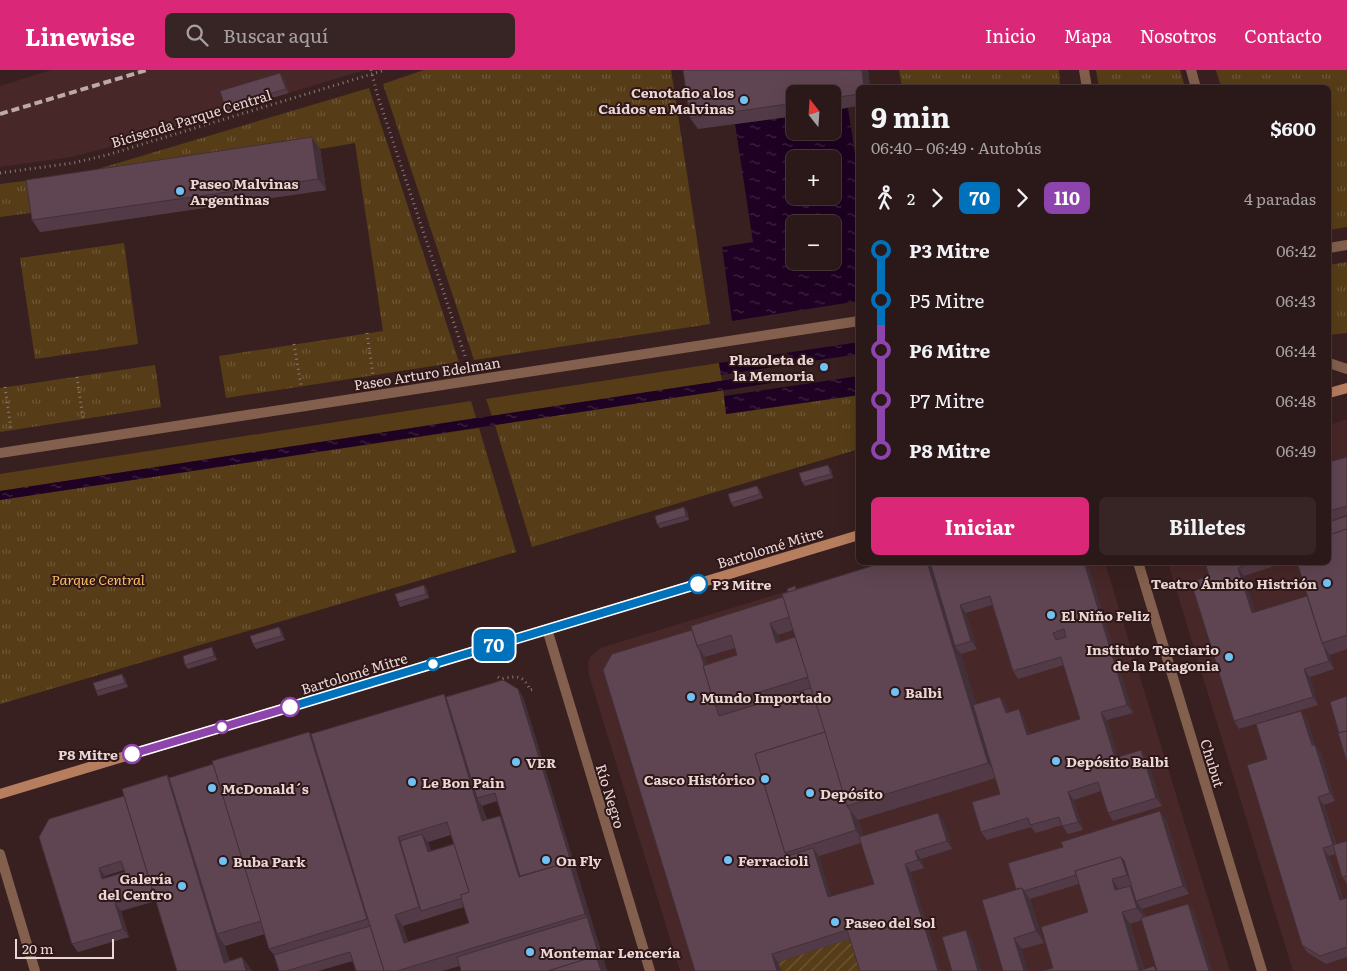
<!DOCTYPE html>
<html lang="es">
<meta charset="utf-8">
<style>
:root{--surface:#2b1818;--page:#372525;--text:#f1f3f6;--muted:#a6a0a2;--line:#473737;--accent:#db2777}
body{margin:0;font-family:Literata,serif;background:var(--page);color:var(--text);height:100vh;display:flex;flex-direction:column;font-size:19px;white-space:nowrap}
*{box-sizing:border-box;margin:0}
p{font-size:16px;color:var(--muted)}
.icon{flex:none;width:28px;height:28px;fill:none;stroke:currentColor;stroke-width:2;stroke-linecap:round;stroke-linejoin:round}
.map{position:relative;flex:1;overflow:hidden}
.details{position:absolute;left:856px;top:15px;width:475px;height:480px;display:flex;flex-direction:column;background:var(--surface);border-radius:8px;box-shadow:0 5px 20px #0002,0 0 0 1px var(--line)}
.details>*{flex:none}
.badge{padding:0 10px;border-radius:8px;font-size:18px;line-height:32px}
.needle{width:32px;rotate:343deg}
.tools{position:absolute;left:786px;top:15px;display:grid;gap:10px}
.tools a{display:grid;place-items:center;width:55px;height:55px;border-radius:8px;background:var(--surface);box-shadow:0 5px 20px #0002,0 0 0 1px var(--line);font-size:25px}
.scale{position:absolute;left:15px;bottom:12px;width:99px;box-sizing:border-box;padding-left:5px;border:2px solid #e9d7d6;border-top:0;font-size:14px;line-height:18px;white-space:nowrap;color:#e9d7d6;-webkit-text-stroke:4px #2f1617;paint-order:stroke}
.map>.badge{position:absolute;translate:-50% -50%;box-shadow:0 0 0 2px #fff}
.legs{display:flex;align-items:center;gap:8px;height:55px;padding:0 15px;font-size:16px}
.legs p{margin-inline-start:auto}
.head{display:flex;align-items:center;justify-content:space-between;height:85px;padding:0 15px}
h1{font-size:28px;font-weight:700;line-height:38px}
.cta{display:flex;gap:10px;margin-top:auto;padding:10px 15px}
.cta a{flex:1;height:58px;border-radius:8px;background:var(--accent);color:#fff;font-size:20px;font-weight:700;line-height:58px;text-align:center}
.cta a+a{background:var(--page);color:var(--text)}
ul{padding:0 15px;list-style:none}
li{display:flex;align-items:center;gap:18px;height:50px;font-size:19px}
li i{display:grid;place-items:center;width:8px;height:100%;margin:0 6px;background:currentColor}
li i::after{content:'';width:12px;height:12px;margin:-6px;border:4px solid;border-radius:50%;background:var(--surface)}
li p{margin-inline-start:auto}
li:first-child i{background:linear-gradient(#0000 50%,currentColor 0)}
li:last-child i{background:linear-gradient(currentColor 50%,#0000 0)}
header{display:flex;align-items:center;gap:30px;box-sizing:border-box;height:70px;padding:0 25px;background:var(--accent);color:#fff}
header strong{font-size:24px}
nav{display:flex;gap:28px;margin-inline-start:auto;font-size:18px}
.search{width:350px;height:45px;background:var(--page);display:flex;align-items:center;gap:12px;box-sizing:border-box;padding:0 18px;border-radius:8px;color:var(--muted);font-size:19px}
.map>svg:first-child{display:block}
.built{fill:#472728}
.grass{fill:#563d17}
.park{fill:url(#park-tufts)}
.garden{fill:url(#garden-furrows)}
.water{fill:url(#water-ripples);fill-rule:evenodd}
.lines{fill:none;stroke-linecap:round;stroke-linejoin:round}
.path{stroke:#8e7878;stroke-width:3;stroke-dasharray:1 4;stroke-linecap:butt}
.pedestrian{stroke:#835f4d;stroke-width:10}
.minor{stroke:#835f4d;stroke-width:10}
.secondary{stroke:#b77d5f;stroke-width:10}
.rail{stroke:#bda9a8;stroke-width:4;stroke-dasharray:8 4;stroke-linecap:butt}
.wall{fill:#523b46;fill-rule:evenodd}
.shaded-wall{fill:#423039}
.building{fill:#5f4551;stroke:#423039;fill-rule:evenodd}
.line-1-casing{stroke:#fff;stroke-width:11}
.line-2-casing{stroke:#fff;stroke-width:11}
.line-1{stroke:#0072bc;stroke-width:8}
.line-2{stroke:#8e44ad;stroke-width:8}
.poi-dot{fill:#70c1f4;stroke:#2f1617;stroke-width:2}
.stop-1-dot{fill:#fff;stroke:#0072bc;stroke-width:2.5}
.stop-2-dot{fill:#fff;stroke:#8e44ad;stroke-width:2.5}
.labels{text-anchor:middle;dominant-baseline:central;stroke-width:4;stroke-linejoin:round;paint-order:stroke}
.poi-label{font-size:14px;font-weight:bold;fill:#e9d7d6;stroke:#2f1617;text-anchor:start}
.street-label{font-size:14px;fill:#e9d7d6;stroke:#2f1617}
.park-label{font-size:14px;font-style:italic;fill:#f9bf69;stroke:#2f1617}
.stop-label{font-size:14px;font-weight:bold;fill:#e9d7d6;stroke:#2f1617;text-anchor:start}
</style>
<header>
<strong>Linewise</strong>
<div class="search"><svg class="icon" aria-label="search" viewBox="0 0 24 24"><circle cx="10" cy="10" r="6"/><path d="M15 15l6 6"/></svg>Buscar aquí</div>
<nav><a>Inicio</a><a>Mapa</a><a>Nosotros</a><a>Contacto</a></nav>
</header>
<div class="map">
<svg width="1347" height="901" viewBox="0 0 1347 901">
<defs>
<pattern id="park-tufts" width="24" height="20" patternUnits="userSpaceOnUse" patternTransform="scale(1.25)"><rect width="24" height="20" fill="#563d17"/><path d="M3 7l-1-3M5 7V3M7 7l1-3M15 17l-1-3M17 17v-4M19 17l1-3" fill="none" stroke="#6e5838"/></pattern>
<pattern id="garden-furrows" width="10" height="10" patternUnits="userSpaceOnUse" patternTransform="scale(1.25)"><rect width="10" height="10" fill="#563d17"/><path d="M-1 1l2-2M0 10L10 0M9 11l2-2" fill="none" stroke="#6e5838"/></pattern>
<pattern id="water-ripples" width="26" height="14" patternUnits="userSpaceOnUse" patternTransform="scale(1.25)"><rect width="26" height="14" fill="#1f0223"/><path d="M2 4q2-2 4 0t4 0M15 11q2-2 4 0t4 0" fill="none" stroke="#402642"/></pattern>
</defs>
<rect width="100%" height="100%" fill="#392020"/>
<!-- built -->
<g class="built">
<polygon points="51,0 365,0 110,77 72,87 0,97 0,16"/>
<polygon points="1347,349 1347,901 1293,901 1168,493 1329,492 1329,355"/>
<polygon points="880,493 1105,493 1230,901 680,901 589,605 588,594 590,587 600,578"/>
</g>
<!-- grass -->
<g class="grass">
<polygon points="719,293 722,311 492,346 486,329"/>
<polygon points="471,331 476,348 0,421 0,404"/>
</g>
<!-- park -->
<g class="park">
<polygon points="424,0 671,0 710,254 474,290 383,14"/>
<polygon points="899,0 1059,0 1060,17 902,17"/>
<polygon points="1096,0 1180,0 1185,17 1099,17"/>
<polygon points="1216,0 1347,0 1347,157 1329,160 1329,18 1221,17"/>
<polygon points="369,18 459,292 226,328 219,286 383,261 355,73 320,79 326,120 40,162 37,142 0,147 0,114 56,107 98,99"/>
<polygon points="124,173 138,274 35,289 20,188"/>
<polygon points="1347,192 1347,263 1329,265 1329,195"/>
<polygon points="155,295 161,337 0,362 0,318"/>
<polygon points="723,320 727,344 859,325 859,379 532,477 495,355"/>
<polygon points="479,358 516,482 0,634 0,430"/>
</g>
<!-- garden -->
<polygon class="garden" points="853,868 863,901 781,901 778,892"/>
<!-- water -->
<g class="water">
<path d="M848 38 859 109V231L732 251 722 177 753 172 735 54 795 46V61H832L833 40ZM795 89H832V126H795ZM795 154H832V191H795Z"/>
<polygon points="859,272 859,284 721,305 719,293"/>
<polygon points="778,302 779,312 0,430 0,421"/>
<polygon points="859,306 859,325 726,344 724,326"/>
</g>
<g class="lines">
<!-- path -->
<g class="path">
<polyline points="371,0 378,27 466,289"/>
<polyline points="0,103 73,93 107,85 385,0"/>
<polyline points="367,263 373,305"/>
<polyline points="294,274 301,315"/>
<polyline points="77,307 83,348"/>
<polyline points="5,317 11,359"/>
<path d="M498 607 501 609C516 606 523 604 530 620L534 619"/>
</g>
<!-- pedestrian -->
<g class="pedestrian">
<polyline points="1329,178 1347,175"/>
<polyline points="0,383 859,251"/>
</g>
<!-- minor -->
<g class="minor">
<polyline points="1084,0 1087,18"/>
<polyline points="1191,0 1196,18"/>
<polyline points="1329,293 1347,299"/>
<polyline points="1138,492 1262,901"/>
<polyline points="547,559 650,901"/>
<polyline points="0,784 35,901"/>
</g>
<!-- secondary -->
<g class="secondary">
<polyline points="1329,323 1347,318"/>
<polyline points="0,724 859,465"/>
</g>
<!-- rail -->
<polyline class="rail" points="0,44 147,0"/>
</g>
<!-- wall -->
<g class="wall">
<polygon points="868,0 870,18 859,18 859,36 832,40 832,24 795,24 795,46 698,59 690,48"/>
<polygon points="283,7 289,23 228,41 225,37"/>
<polygon points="312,67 320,79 326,120 40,162 32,150"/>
<polygon points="1347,387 1347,445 1330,451 1347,446 1347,579 1330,585 1334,599 1310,607 1318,635 1239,659 1234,651 1209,506 1205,492 1286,492 1244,506 1255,542 1307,526 1329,492 1329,392"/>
<polygon points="831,399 833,408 805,416 802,412"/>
<polygon points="760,420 763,428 734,437 731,433"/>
<polygon points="687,441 689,450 660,458 657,454"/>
<path d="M1087 492 1133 643 1107 650 1118 687 1147 688 1162 736 1113 751 1108 743 1101 721 1074 730 1083 760 1068 764 1062 755 1036 763 1031 757 987 770 981 762 1000 724 996 708 858 750 863 766 944 751 952 779 921 789 924 798 911 802 850 869 778 892 781 901H695L692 560 783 527 795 516 797 519ZM992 535 1013 601 1018 609 1064 595 1080 649 1029 664 1024 647 1008 642 1006 635 1000 627 976 634 961 584 977 579 966 543ZM793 560 795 567 780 572 778 565ZM735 578 737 585 707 594 705 587ZM861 773 874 814 831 827 819 786Z"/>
<polygon points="424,515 427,519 429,528 400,537 398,532"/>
<polygon points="279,557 282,561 285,570 256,579 253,574"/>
<polygon points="214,582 217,590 188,599 185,595"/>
<polygon points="125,608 128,617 98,626 96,621"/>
<path d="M518 619 523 627 607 901H461L460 896 442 901H356L353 891 318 901H279L274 885 269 879 265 864 225 876 229 891 242 887 252 901H177L156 831 121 841 129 867 78 882 72 874 124 726 167 705 169 708 213 694 309 662 311 664 446 628ZM497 731 503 749 500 746 487 750 482 736ZM451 765 454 774 431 781 428 772ZM124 800 125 802 105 808V806ZM464 837 469 853 408 872 403 856Z"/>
<polygon points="1307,649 1315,675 1321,683 1335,731 1324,735 1336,774 1347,771 1347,814 1342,807 1335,784 1329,786 1343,829 1347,828 1347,887 1326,894 1308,883 1302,875 1267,689"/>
<path d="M1166 749 1189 824 1142 839 1145 847 1188 834 1194 842 1212 901 1053 898 1088 842 1079 814 1030 829 1044 873 1022 879 1003 901 1016 819ZM1142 850 1157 900 1144 899 1130 854Z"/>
</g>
<!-- shaded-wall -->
<g class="shaded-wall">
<polygon points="862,0 868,0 870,18 864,18"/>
<polygon points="280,3 283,7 289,23 286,19"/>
<polygon points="312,67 320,79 326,120 318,109"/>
<polygon points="828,395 831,399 833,408 831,404"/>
<polygon points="757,416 760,420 763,428 760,424"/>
<polygon points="684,437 687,441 689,450 686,446"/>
<polygon points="927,492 932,492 955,576 961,584 998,707 988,693"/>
<polygon points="1084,492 1087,492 1133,643 1127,635"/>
<polygon points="1238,498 1244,506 1258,551 1252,543"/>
<polygon points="424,515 427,519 429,528 426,524"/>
<polygon points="960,535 966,543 977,579 971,571"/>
<polygon points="770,553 778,565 784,584 776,573"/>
<polygon points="279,557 282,561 285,570 282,566"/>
<polygon points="212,577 214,582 217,590 214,586"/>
<polygon points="1324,577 1330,585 1334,599 1329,591"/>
<polygon points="699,579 705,587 719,634 716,635"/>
<polygon points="1304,599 1310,607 1318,635 1313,627"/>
<polygon points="122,604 125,608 128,617 125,613"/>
<polygon points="518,619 523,627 607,901 601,901 596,886 587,847 585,844"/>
<polygon points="444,624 452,635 477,728 482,736 490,763 482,751"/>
<polygon points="1000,627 1006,635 1011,651 1006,643"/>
<polygon points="1019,639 1024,647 1032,673 1027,665"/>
<polygon points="1301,641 1307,649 1315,675 1321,683 1335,731 1330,723 1312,675"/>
<polygon points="1101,642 1107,650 1121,696 1115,688"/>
<polygon points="309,662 319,676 371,855 367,849"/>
<polygon points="1141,680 1147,688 1162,736 1156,728"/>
<polygon points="167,705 177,719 217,864 225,876 233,901 224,893"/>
<polygon points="1068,722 1074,730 1083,760 1078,752"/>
<polygon points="1318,727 1324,735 1338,783 1333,775"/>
<polygon points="850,740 858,750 864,772 856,760"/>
<polygon points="1160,741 1166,749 1189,824 1183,816"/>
<polygon points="938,743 944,751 952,779 947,771"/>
<polygon points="500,746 508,757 524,809 519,807"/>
<polygon points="422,764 428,772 434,790 428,782"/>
<polygon points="398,767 406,779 421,841 419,837"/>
<polygon points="813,778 819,786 834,835 828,827"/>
<polygon points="1323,778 1329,786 1345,838 1340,830"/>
<polygon points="915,781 921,789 924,798 918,790"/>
<polygon points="1121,787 1129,798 1135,816 1127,805"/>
<polygon points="905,794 911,802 941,901 938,901"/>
<polygon points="99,798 105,806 108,817 102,809"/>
<polygon points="1112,809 1120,821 1115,820"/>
<polygon points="1130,816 1138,827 1136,831 1142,839 1145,849 1137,838"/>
<polygon points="1022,818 1030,829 1044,873 1036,861"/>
<polygon points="115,833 121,841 129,867 123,859"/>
<polygon points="1188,834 1194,842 1212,901 1209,901"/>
<polygon points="1122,842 1130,854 1144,901 1140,901"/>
<polygon points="395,845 403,856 412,885 404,873"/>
<polygon points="966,860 972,868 982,901 978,901"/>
<polygon points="1014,868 1022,879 1028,901 1024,901"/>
<polygon points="772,884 778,892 781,901 777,901"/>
<polygon points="242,887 252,901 246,901"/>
</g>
<!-- building -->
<g class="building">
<polygon points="683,0 862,0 864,18 859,18 859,24 832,28 832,24 795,24 795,33 690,48"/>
<polygon points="280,3 286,19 225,37 220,21"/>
<polygon points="312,67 318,109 32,150 26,110"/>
<polygon points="1347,387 1347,436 1329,441 1329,392"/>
<polygon points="828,395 831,404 802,412 799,403"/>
<polygon points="757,416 760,424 731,433 728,424"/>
<polygon points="684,437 686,446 657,454 655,446"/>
<polygon points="1347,446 1347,459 1329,465 1329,452"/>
<polygon points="1347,459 1347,565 1322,573 1297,492 1329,492 1329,465"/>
<polygon points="885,492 927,492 988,693 847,736 782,524"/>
<path d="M930 492H1084L1127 635 1101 642 1115 688 1141 680 1156 728 1108 743 1098 712 1068 722 1078 752 1062 756 1059 747 1030 755 1028 748 981 762 972 732 1000 724 973 635 1000 627 1006 643 1019 639 1027 665 1080 649 1061 587 1013 601 990 526 960 535 971 571 955 576ZM1064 559 1066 567 1056 570 1053 563Z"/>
<polygon points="1205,492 1254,492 1238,498 1252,543 1307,526 1322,573 1324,577 1329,591 1304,599 1313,627 1234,651 1191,512 1209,506"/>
<polygon points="424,515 426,524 398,532 395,524"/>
<polygon points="795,516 796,520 788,522 787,519"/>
<polygon points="783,527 789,547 770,553 776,573 795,567 808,607 715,636 703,596 737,585 731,565 697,576 691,556"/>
<polygon points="279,557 282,566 253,574 250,566"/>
<polygon points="692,560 697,576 699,579 704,595 703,596 715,636 717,639 719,646 811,618 825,662 755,684 785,783 788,786 813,778 828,827 874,814 859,767 938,743 947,771 915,781 918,790 905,794 938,901 860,901 847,860 772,884 777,901 695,901 603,600 612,584"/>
<polygon points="212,577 214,586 185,595 183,586"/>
<polygon points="122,604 125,613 96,621 93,613"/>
<polygon points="503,610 518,619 572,795 569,792 520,806 495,723 477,728 446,627"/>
<path d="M444 624 482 751 500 746 519 807 569 792 585 844 397 901H384L311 664ZM447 752 469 822 460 825 469 853 404 873 395 845 419 837 398 767Z"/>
<polygon points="1347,626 1347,661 1339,663 1330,632"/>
<polygon points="1301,641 1312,675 1315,675 1330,723 1318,727 1333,775 1347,771 1347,806 1342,807 1333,775 1323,778 1340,830 1347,828 1347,877 1320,886 1302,875 1247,695 1267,689 1256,654"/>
<polygon points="1347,661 1347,692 1338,663"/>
<polygon points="309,662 367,849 269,879 212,691"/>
<polygon points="825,662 847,736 850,740 856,760 785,783 755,684"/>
<polygon points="213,694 261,851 217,864 169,708"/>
<polygon points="167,705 224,893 242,887 246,901 177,901 122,719"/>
<path d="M124 726 153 822 115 833 123 859 72 874 39 767 49 749ZM121 791 125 802 102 809 99 798Z"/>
<polygon points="1160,741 1183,816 1136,831 1124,790 1121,787 1075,801 1076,805 1024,821 1022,818 1016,819 1008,793 1063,777 1061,772"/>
<polygon points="422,764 428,782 454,774 469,822 460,825 462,828 421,841 400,771"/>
<polygon points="1121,787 1127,805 1112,809 1115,820 1130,816 1137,838 1122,842 1139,901 1154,896 1156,901 1042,901 1053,898 1041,857 1088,842 1075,801"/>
<polygon points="1022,818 1036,861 1014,868 1024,901 1003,901 982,830"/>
<polygon points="1188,834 1209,901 1157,901 1141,848"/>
<polygon points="587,847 601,892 596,886 548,901 461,901 457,887"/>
<polygon points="370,856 384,901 356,901 350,882 286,901 279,901 274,885"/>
<polygon points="966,860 978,901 952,901 942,867"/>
<polygon points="596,886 601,901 548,901"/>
</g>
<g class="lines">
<defs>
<polyline id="line-1" points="290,637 698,514"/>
<polyline id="line-2" points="132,684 290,637"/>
</defs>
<!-- line-1 casing -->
<use href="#line-1" class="line-1-casing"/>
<!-- line-2 casing -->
<use href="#line-2" class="line-2-casing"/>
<!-- line-1 -->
<use href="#line-1" class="line-1"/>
<!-- line-2 -->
<use href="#line-2" class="line-2"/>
</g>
<!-- markers -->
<g class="poi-dot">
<circle cx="744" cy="30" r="5"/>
<circle cx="180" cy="121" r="5"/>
<circle cx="824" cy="297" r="5"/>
<circle cx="1327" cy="513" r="5"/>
<circle cx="1051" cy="545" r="5"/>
<circle cx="1229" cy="587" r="5"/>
<circle cx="895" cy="622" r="5"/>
<circle cx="691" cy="627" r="5"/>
<circle cx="1056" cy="691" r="5"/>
<circle cx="516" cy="692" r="5"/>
<circle cx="765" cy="709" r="5"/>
<circle cx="412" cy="712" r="5"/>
<circle cx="212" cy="718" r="5"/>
<circle cx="810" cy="723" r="5"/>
<circle cx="546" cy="790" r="5"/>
<circle cx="728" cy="790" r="5"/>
<circle cx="223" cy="791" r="5"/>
<circle cx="182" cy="816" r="5"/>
<circle cx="835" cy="852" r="5"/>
<circle cx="530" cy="882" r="5"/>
</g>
<g class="stop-1-dot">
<circle cx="698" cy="514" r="9"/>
<circle cx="433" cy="594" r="6"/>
</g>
<g class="stop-2-dot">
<circle cx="290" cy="637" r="9"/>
<circle cx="222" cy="657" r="6"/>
<circle cx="132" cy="684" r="9"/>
</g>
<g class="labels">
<!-- poi labels -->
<g class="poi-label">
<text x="734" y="22" text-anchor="end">Cenotafio a los<tspan x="734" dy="16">Caídos en Malvinas</tspan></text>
<text x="190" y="113">Paseo Malvinas<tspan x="190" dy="16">Argentinas</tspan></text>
<text x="814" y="289" text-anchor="end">Plazoleta de<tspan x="814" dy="16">la Memoria</tspan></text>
<text x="1317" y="513" text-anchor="end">Teatro Ámbito Histrión</text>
<text x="1061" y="545">El Niño Feliz</text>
<text x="1219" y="579" text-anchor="end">Instituto Terciario<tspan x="1219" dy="16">de la Patagonia</tspan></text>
<text x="905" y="622">Balbi</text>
<text x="701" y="627">Mundo Importado</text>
<text x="1066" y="691">Depósito Balbi</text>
<text x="526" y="692">VER</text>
<text x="755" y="709" text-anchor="end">Casco Histórico</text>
<text x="422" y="712">Le Bon Pain</text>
<text x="222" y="718">McDonald´s</text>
<text x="820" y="723">Depósito</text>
<text x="556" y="790">On Fly</text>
<text x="738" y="790">Ferracioli</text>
<text x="233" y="791">Buba Park</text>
<text x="172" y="808" text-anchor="end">Galería<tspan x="172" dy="16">del Centro</tspan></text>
<text x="845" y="852">Paseo del Sol</text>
<text x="540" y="882">Montemar Lencería</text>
</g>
<!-- street labels -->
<g class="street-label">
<text transform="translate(191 48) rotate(-17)">Bicisenda Parque Central</text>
<text transform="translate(427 303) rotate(-9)">Paseo Arturo Edelman</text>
<text transform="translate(770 477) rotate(-17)">Bartolomé Mitre</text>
<text transform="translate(354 603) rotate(-17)">Bartolomé Mitre</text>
<text transform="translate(1213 693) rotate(73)">Chubut</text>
<text transform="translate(611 726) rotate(73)">Río Negro</text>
</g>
<!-- park labels -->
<g class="park-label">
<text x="98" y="509">Parque Central</text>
</g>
<!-- stop labels -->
<g class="stop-label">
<text x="712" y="514">P3 Mitre</text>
<text x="118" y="684" text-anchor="end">P8 Mitre</text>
</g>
</g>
</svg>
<div class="tools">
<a><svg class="needle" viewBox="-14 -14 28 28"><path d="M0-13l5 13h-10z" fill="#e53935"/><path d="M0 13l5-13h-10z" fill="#a6a0a2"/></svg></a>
<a>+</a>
<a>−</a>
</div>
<div class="scale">20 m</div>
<b class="badge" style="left:494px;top:575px;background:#0072bc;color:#fff">70</b>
<section class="details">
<div class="head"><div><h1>9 min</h1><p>06:40 – 06:49 · Autobús</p></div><b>$600</b></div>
<div class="legs"><svg class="icon" aria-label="walk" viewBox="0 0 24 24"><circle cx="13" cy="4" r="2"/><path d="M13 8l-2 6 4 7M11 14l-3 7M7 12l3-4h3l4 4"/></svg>2<svg class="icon" aria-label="forward" viewBox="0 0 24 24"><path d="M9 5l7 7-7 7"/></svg><b class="badge" style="background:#0072bc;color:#fff">70</b><svg class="icon" aria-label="forward" viewBox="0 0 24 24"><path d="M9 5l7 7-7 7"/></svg><b class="badge" style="background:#8e44ad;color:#fff">110</b><p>4 paradas</p></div>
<ul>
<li><i style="color:#0072bc"></i><b>P3 Mitre</b><p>06:42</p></li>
<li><i style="color:#0072bc"></i><span>P5 Mitre</span><p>06:43</p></li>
<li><i style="color:#8e44ad"></i><b>P6 Mitre</b><p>06:44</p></li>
<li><i style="color:#8e44ad"></i><span>P7 Mitre</span><p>06:48</p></li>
<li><i style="color:#8e44ad"></i><b>P8 Mitre</b><p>06:49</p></li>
</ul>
<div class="cta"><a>Iniciar</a><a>Billetes</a></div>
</section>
</div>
